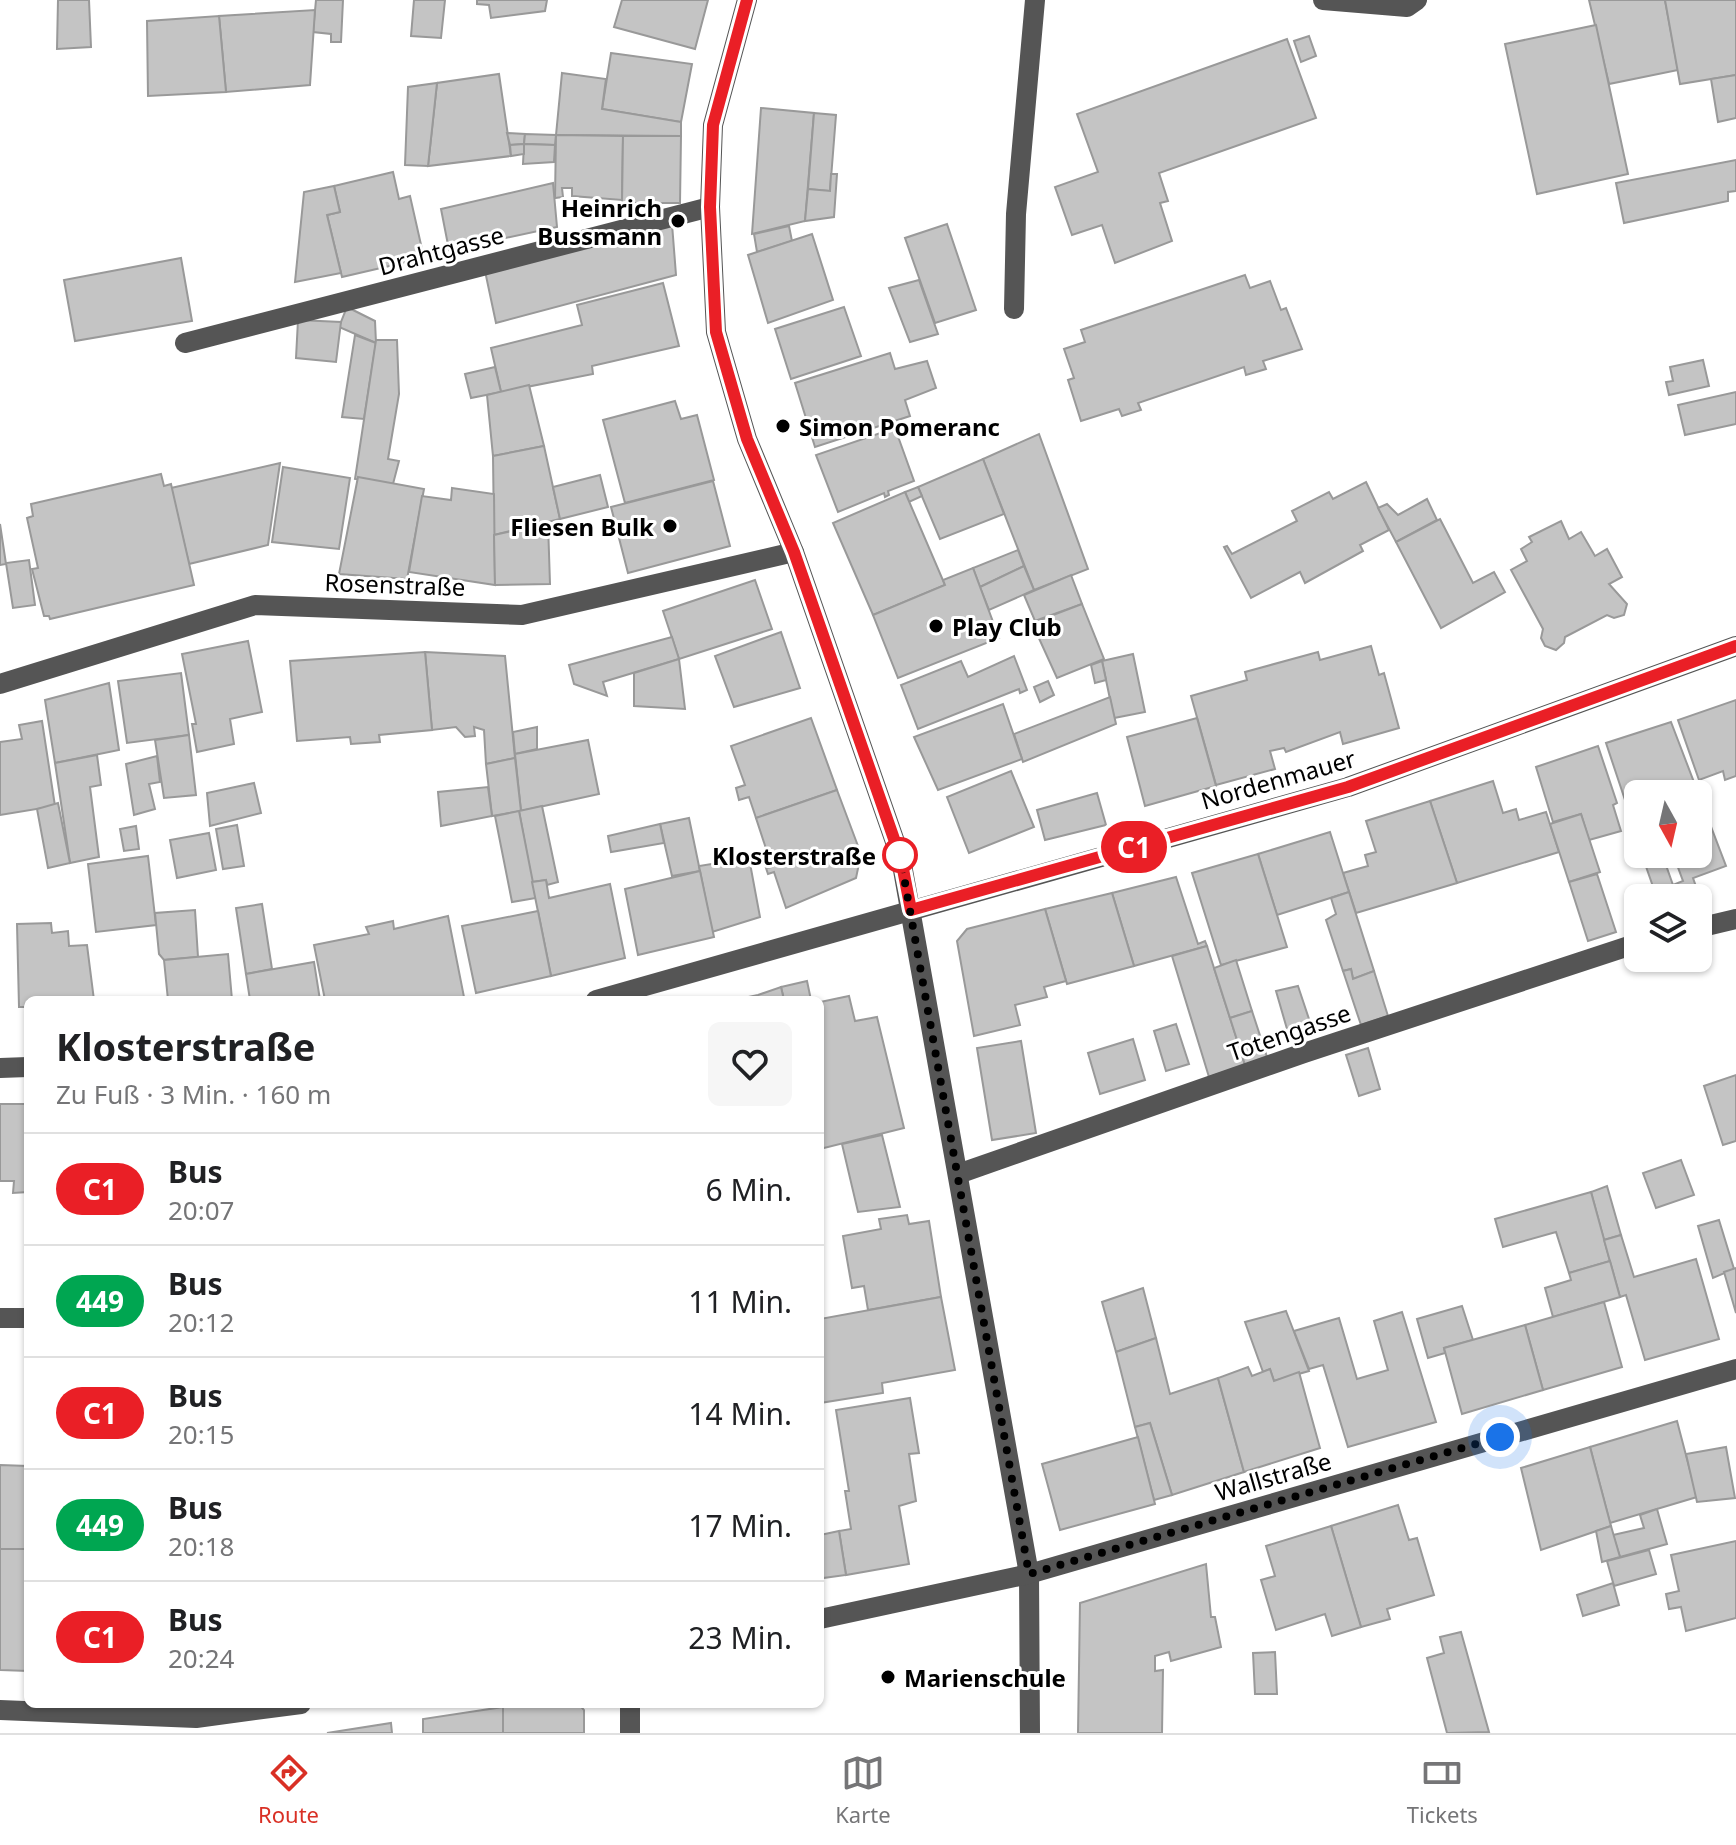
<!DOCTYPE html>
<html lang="de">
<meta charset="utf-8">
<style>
:root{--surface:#fff;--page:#f6f6f6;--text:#202124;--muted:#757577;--line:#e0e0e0;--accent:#d93025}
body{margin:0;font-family:"Noto Sans",sans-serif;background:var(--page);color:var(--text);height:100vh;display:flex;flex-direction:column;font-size:30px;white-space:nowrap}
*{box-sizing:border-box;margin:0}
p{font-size:26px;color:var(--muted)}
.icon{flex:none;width:44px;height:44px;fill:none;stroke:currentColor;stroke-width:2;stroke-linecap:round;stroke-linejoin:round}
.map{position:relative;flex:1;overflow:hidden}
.side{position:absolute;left:24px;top:996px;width:800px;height:712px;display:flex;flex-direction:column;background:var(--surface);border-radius:12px;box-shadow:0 2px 6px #0004}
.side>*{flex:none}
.badge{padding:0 16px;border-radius:26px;font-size:28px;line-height:52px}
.needle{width:52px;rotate:172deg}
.fabs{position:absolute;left:1624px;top:780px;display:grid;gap:16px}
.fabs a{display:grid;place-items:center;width:88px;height:88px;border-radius:12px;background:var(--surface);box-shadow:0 2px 6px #0004;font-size:40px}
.you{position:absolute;width:40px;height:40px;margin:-20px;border:6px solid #fff;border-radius:50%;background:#1a73e8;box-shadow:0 0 0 12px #1a73e833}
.map>.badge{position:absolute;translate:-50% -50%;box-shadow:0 0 0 4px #fff}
.round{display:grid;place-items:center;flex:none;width:84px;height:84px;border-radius:12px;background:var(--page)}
.summary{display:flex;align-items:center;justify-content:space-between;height:136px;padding:0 32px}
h1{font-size:38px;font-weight:700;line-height:60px}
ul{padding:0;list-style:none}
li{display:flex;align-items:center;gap:24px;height:112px;padding:0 32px;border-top:2px solid var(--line)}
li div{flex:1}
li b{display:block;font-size:30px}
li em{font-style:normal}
li .badge{min-width:88px;font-weight:700;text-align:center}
.tabs{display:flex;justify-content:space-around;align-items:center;height:112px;border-top:2px solid var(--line);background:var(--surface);font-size:22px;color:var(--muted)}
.tabs a{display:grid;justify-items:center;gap:4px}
.tabs .on{color:var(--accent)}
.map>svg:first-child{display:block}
.building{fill:#c4c4c4;stroke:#999;stroke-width:2}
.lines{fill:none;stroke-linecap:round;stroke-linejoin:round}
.minor{stroke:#555;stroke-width:20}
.line-casing{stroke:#fff;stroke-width:18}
.line{stroke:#ea1f26;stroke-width:12}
.walk{stroke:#000;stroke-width:8;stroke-dasharray:0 14.4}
.poi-dot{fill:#000;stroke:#fff;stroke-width:3}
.stop-dot{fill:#fff;stroke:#ea1f26;stroke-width:4}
.labels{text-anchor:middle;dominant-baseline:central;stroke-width:6;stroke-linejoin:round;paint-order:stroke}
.poi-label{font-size:24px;font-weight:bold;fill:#000;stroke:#fff;text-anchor:start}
.street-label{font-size:24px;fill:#000;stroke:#fff}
.stop-label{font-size:24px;font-weight:bold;fill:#000;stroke:#fff;text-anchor:end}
</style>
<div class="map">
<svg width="1736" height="1733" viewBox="0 0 1736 1733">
<rect width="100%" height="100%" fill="#fff"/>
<!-- building -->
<g class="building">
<polygon points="58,0 89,0 91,47 57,49"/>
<polygon points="316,0 343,0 341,42 331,42 331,34 313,32"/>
<polygon points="414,0 445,0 441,38 411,36"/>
<polygon points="477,0 547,0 545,11 491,18 489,5 477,4"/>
<polygon points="622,0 708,0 695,49 614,27"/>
<polygon points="1589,0 1665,0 1678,70 1609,84"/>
<polygon points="1665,0 1736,0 1736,75 1680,84"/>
<polygon points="315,10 310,85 226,92 219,16"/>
<polygon points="219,16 226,92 148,96 147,21"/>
<polygon points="1596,25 1628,174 1537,194 1505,44"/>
<polygon points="1309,36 1316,56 1301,62 1294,41"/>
<polygon points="1287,39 1316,118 1159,173 1168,201 1160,203 1172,241 1115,263 1102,225 1072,235 1055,187 1098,172 1077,114"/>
<polygon points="611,53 692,64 681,122 602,109"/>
<polygon points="562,73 606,79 602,109 681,122 681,136 556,135"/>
<polygon points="499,74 511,156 428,166 437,83"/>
<polygon points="1736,75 1736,118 1718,122 1711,79"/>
<polygon points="437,83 428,166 405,165 408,87"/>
<polygon points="761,108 814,113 805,221 752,234"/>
<polygon points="814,113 836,115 830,191 808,189"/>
<polygon points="507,133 525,134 524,144 510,145"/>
<polygon points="525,134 556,135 555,145 524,144"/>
<polygon points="556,135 623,136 622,200 572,196 572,188 562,188 563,197 555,198"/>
<polygon points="623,136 681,136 680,203 622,203"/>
<polygon points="524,144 555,145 554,162 523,164"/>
<polygon points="524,144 524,154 511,156 510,145"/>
<polygon points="1736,160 1736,191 1728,192 1728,201 1624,223 1616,183"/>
<polygon points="393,172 399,199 410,196 424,258 342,277 327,215 340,212 334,186"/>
<polygon points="831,174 837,174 834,217 805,221 808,189 830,191"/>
<polygon points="553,183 557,227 449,250 441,209"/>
<polygon points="334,186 340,212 327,215 341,273 295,282 304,192"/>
<polygon points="672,224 676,275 496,323 485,271"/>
<polygon points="947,224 976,310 935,323 905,238"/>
<polygon points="789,226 792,241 757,252 754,234"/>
<polygon points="812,234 833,300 768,323 748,255"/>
<polygon points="181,258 192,321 75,341 64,280"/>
<polygon points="1245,275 1250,288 1270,281 1281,310 1286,308 1302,349 1263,361 1266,369 1246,375 1244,367 1138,403 1141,410 1122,416 1119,409 1081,421 1068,380 1074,378 1064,349 1085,342 1081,330"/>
<polygon points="919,280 938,334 910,342 889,288"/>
<polygon points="663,283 679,346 592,366 593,374 501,392 491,348 582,325 577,305"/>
<polygon points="347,307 375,321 376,343 339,327"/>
<polygon points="844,307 861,356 791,379 775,329"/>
<polygon points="298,320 341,322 336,362 296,358"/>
<polygon points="355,335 376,343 364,419 342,417"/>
<polygon points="376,340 397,340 399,394 388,459 399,461 393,484 355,479"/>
<polygon points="890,353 895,369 927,361 936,388 905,400 910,416 815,447 795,383"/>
<polygon points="1703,360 1709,386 1669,395 1666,382 1673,381 1670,367"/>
<polygon points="495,367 501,392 471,398 465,374"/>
<polygon points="529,385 544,446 493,456 487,395"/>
<polygon points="1736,392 1736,424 1685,435 1678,405"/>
<polygon points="675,401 681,419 697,415 714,480 625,503 603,420"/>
<polygon points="895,428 914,481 888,491 889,495 885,497 884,493 838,512 816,455"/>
<polygon points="1039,434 1088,569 1034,590 983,459"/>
<polygon points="544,446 560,519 494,535 493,456"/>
<polygon points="983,459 1004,514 940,539 918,487"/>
<polygon points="280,463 268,545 189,564 171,488"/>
<polygon points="283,467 350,478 339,549 272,542"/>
<polygon points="161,474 164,486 171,484 194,585 50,619 49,616 44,616 32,569 38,568 27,518 33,516 31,504"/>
<polygon points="600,475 608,507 560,519 553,487"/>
<polygon points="358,477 424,489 407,579 339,574"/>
<polygon points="713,481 730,546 628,573 611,507"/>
<polygon points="1366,482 1389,530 1360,545 1363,551 1305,583 1300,572 1251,598 1224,547 1227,546 1232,554 1297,521 1292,511 1329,492 1333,499"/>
<polygon points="918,487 922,496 909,502 905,492"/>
<polygon points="452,488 494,494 495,585 409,572 422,496 451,500"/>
<polygon points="905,492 945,585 873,615 833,523"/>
<polygon points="1427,499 1437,520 1396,542 1378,508 1387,504 1398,515"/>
<polygon points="1440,519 1473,583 1494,572 1505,592 1441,628 1396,542"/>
<polygon points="1561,521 1569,539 1581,532 1595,556 1607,549 1622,577 1609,584 1627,604 1624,615 1614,618 1607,615 1565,637 1564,643 1556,650 1545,646 1541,638 1543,629 1511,570 1527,561 1521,549 1532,542 1529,537"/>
<polygon points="548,523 550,584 495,585 494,535"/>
<polygon points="0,524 6,564 0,565"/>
<polygon points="1018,550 1024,566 980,587 973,568"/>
<polygon points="29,560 35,605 13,608 6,563"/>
<polygon points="1024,566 1034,590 989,610 980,587"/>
<polygon points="973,568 999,638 898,678 873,615 945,585 943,580"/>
<polygon points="1071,575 1082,604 1035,621 1024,595"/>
<polygon points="755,580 772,629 679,659 663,611"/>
<polygon points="1082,604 1104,659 1057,678 1032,623"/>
<polygon points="781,632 800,688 734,707 715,656"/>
<polygon points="672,637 679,659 603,682 607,696 574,684 569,665"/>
<polygon points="248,641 262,712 230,719 234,744 197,752 192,724 196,724 182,654"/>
<polygon points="1371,646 1379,675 1384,673 1399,728 1343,744 1340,732 1286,752 1284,748 1270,751 1275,769 1216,785 1191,696 1247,680 1245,672 1318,652 1320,660"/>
<polygon points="425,652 505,656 515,758 486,764 484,730 474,727 475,736 465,737 456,727 432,730"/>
<polygon points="425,652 432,730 379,735 380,742 351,744 350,737 297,741 290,661"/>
<polygon points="1133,654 1145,712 1114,718 1102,661"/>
<polygon points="1014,656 1027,690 1020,693 1019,689 918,729 901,685 961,661 968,677"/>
<polygon points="679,659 685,709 634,706 634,673"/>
<polygon points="1102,661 1106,680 1095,683 1091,665"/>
<polygon points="181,673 189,735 127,743 118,681"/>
<polygon points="1048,681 1054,695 1040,702 1034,687"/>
<polygon points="109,683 119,750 55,763 45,700"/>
<polygon points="1110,697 1116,724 1023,762 1014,734"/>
<polygon points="1736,700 1736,776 1725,780 1723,771 1699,780 1678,720"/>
<polygon points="1003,704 1022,759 938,790 914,737"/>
<polygon points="811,718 837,790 756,818 749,797 739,800 736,788 745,785 731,746"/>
<polygon points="1197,718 1216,786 1145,806 1127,737"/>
<polygon points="42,721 55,806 0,815 0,742 22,739 19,725"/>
<polygon points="1671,722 1726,866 1693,878 1707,917 1698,920 1698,898 1657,898 1643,858 1662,854 1673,885 1683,881 1673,854 1698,854 1698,794 1651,794 1650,790 1625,800 1606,743"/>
<polygon points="537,727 537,749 515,754 513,732"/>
<polygon points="189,735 196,795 164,798 155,740"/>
<polygon points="588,740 599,794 521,811 515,754"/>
<polygon points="1598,746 1617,803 1613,805 1621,831 1589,840 1581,814 1553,822 1536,767"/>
<polygon points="97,755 101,785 90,787 99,857 70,863 55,763"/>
<polygon points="157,756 160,782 149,784 155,809 134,815 126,764"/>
<polygon points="515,758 521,811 492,816 486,764"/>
<polygon points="1011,771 1034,827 969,853 947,797"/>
<polygon points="1493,781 1503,813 1516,809 1519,820 1546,812 1559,852 1457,883 1430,801"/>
<polygon points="254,783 261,813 210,826 207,793"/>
<polygon points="488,787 492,816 441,826 438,792"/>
<polygon points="837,790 861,854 856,878 786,908 774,872 768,874 766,868 772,867 756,818"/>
<polygon points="1097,793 1106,825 1045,840 1037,810"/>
<polygon points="1430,801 1457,883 1356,913 1343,873 1368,866 1365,855 1376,852 1366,821"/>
<polygon points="58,803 70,863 48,868 37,809"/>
<polygon points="542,806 558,882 547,885 546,880 532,882 519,811"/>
<polygon points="519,811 536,898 512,902 495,816"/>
<polygon points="1581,814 1600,872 1569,882 1550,824"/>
<polygon points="689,818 700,871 672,876 660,824"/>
<polygon points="660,824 664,843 611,852 608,836"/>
<polygon points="237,825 244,866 223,869 216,829"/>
<polygon points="136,826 139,849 124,851 120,829"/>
<polygon points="1330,832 1349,892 1277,915 1258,854"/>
<polygon points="209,833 216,870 177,878 170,840"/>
<polygon points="1258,854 1287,947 1221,965 1192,873"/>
<polygon points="148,856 156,925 96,932 88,864"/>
<polygon points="749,858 760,917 712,932 699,866"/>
<polygon points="700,871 714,937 638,955 625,889"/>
<polygon points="1597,874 1616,932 1588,941 1569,882"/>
<polygon points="1176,877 1198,944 1205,941 1207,946 1134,966 1112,893"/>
<polygon points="546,880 549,898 610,884 625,958 551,976 532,882"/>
<polygon points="1349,892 1374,971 1353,979 1351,969 1343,971 1326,920 1336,914 1331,898"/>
<polygon points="1112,893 1134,966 1067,984 1045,909"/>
<polygon points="262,904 272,969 246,974 236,908"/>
<polygon points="1045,909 1066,981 1044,987 1047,997 1015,1005 1020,1025 974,1036 957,941 967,929"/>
<polygon points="195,910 198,957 164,960 159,954 155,913"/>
<polygon points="538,911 551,976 476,993 462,926"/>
<polygon points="448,916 464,997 325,1000 314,945 369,934 366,927 393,921 394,929"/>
<polygon points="51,923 52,933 68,931 69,946 87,945 94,1000 28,1000 28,1007 19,1007 17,924"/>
<polygon points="1207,946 1245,1065 1209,1077 1172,956"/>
<polygon points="228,954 232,1000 168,1000 164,960"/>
<polygon points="1236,960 1252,1011 1230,1018 1214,968"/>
<polygon points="314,962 320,1000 250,1000 246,974"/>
<polygon points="1351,969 1353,979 1374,971 1388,1016 1361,1025 1343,971"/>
<polygon points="807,981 811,1000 784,1000 781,987"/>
<polygon points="1298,986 1310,1022 1287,1029 1276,991"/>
<polygon points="781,987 784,1000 734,1000 758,995"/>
<polygon points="849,996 855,1021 877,1017 904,1128 820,1149 820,1002"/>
<polygon points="1252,1011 1267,1057 1245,1065 1230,1018"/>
<polygon points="1176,1024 1189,1064 1166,1071 1154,1031"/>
<polygon points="1133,1039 1145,1080 1100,1094 1088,1053"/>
<polygon points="1021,1041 1036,1133 992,1140 977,1048"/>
<polygon points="1368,1048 1380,1089 1359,1096 1346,1055"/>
<polygon points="1736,1075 1736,1141 1723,1145 1704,1086"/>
<polygon points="0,1104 28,1104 28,1192 13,1193 14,1181 0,1181"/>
<polygon points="882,1135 900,1207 858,1212 842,1144"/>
<polygon points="1681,1160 1694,1195 1656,1208 1643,1173"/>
<polygon points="1607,1186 1621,1235 1604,1240 1591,1192"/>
<polygon points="1591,1192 1610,1261 1569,1273 1556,1232 1503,1247 1495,1219"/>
<polygon points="907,1215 909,1224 929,1221 941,1297 868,1310 864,1286 852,1288 843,1236 881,1229 879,1219"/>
<polygon points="1719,1220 1734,1269 1713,1278 1698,1226"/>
<polygon points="1621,1235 1634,1277 1696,1259 1719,1339 1645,1360 1626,1295 1620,1297 1604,1240"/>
<polygon points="1610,1261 1620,1297 1553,1317 1545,1288 1571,1280 1569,1273"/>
<polygon points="1736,1268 1736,1313 1724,1272"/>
<polygon points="1143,1288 1156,1338 1116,1352 1102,1302"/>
<polygon points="941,1297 955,1370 882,1383 883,1393 820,1403 820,1319"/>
<polygon points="1604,1302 1622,1367 1543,1390 1525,1325"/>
<polygon points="1462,1306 1473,1340 1444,1348 1445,1353 1428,1358 1417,1319"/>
<polygon points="1286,1311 1309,1371 1274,1381 1270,1369 1263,1372 1245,1322"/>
<polygon points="1402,1312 1436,1422 1348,1447 1323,1365 1309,1369 1294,1331 1339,1318 1357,1379 1388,1370 1374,1321"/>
<polygon points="1525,1325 1543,1390 1462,1414 1444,1348"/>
<polygon points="1156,1338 1170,1394 1218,1378 1244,1472 1172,1495 1150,1423 1135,1427 1116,1352"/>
<polygon points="1248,1367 1252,1376 1270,1369 1274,1381 1299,1372 1320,1448 1244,1472 1218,1378"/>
<polygon points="910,1398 919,1453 909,1454 916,1501 899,1506 909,1564 846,1575 839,1531 851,1529 845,1491 849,1491 836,1410"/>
<polygon points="1677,1421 1697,1497 1610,1523 1590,1447"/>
<polygon points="1150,1423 1172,1495 1154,1500 1135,1427"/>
<polygon points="1138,1437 1155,1504 1060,1530 1042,1464"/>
<polygon points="1590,1447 1611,1526 1541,1550 1521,1468"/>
<polygon points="1726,1447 1735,1498 1697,1502 1686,1454"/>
<polygon points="0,1465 28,1466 28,1549 0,1549"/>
<polygon points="1398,1505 1409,1540 1417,1538 1434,1595 1387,1609 1390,1619 1361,1627 1331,1526"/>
<polygon points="1657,1509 1667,1544 1620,1557 1613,1535 1644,1528 1640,1515"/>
<polygon points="1331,1526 1361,1627 1332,1636 1325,1614 1276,1630 1261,1580 1275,1576 1266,1546"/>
<polygon points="1611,1526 1620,1557 1602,1562 1596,1531"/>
<polygon points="839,1531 846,1575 823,1578 820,1535"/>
<polygon points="1736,1541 1736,1618 1686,1631 1681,1607 1669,1609 1666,1594 1679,1591 1671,1555"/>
<polygon points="0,1549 28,1549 28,1671 0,1670"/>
<polygon points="1649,1550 1656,1574 1614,1586 1607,1561"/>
<polygon points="1206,1564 1211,1617 1215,1617 1221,1647 1171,1661 1169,1652 1155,1656 1155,1671 1163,1670 1162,1733 1078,1733 1080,1603"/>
<polygon points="1613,1583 1619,1605 1583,1616 1577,1595"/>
<polygon points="1461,1632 1489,1732 1447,1733 1427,1658 1444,1653 1440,1637"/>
<polygon points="1275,1652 1277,1694 1255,1694 1253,1653"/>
<polygon points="522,1704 579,1704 584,1710 584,1733 503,1733 503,1707"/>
<polygon points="503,1707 503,1733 423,1733 423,1719"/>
<polygon points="391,1723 392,1733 327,1733"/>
</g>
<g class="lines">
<!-- minor -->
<g class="minor">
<polyline points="747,0 713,125 710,207 716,332 747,439 794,552 901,859 1029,1574 1030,1733"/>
<polyline points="1323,0 1407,7 1417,0"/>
<polyline points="1014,309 1016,214 1035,0"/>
<polyline points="185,343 710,207"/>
<polyline points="0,684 255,605 522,615 794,552"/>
<polyline points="1698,928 1736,919"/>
<polyline points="596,1000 1348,787 1736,646"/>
<polyline points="0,1068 28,1067"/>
<polyline points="958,1174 1304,1053 1638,943"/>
<polyline points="0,1318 28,1318"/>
<polyline points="820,1619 1029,1574 1736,1369"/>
<polyline points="0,1710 196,1718 301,1704"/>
<polyline points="630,1733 630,1704"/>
</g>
</g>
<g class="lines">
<defs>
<polyline id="line" points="747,0 713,125 710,207 716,332 747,439 794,552 901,859 911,910 1348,787 1736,646"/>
</defs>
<!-- line casing -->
<use href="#line" class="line-casing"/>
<!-- line -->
<use href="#line" class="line"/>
<!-- walk -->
<polyline class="walk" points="900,855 1029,1574 1500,1437"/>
</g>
<!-- markers -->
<g class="poi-dot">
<circle cx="678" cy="221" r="8"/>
<circle cx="783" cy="426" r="8"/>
<circle cx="670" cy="526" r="8"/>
<circle cx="936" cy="626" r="8"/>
<circle cx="888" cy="1677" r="8"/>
</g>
<circle class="stop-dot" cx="900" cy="855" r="16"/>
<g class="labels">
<!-- poi labels -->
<g class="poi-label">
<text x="662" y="207" text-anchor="end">Heinrich<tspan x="662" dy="28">Bussmann</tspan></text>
<text x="799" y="426">Simon Pomeranc</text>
<text x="654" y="526" text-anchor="end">Fliesen Bulk</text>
<text x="952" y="626">Play Club</text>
<text x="904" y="1677">Marienschule</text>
</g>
<!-- street labels -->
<g class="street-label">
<text transform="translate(441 250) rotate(-15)">Drahtgasse</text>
<text transform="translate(395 584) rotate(2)">Rosenstraße</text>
<text transform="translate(1278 779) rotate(-16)">Nordenmauer</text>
<text transform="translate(1289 1032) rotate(-19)">Totengasse</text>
<text transform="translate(1273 1476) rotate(-16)">Wallstraße</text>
</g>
<!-- stop labels -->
<g class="stop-label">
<text x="876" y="855">Klosterstraße</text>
</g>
</g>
</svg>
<div class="fabs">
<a><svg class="needle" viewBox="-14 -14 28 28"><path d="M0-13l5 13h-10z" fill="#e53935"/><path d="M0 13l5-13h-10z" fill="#757577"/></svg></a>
<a><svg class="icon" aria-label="layers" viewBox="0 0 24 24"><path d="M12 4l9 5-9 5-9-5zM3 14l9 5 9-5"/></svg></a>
</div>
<div class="you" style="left:1500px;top:1437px"></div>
<b class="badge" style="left:1134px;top:847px;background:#ea1f26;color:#fff">C1</b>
<section class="side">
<div class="summary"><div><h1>Klosterstraße</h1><p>Zu Fuß · 3 Min. · 160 m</p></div><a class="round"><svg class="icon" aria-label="heart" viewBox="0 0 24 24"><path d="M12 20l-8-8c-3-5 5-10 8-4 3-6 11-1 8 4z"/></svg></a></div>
<ul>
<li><span class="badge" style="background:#ea1f26;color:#fff">C1</span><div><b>Bus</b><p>20:07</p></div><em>6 Min.</em></li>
<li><span class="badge" style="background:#00a651;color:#fff">449</span><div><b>Bus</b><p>20:12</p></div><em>11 Min.</em></li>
<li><span class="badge" style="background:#ea1f26;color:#fff">C1</span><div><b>Bus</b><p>20:15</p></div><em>14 Min.</em></li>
<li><span class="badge" style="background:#00a651;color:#fff">449</span><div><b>Bus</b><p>20:18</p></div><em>17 Min.</em></li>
<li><span class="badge" style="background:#ea1f26;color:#fff">C1</span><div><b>Bus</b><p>20:24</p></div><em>23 Min.</em></li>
</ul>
</section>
</div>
<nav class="tabs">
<a class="on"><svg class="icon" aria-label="directions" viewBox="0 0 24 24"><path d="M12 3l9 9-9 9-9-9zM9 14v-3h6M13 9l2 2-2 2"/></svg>Route</a>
<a><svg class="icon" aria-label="map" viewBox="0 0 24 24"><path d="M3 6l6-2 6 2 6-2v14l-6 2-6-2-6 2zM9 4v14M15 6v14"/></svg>Karte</a>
<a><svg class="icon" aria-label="tickets" viewBox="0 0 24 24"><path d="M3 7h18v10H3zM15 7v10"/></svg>Tickets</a>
</nav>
